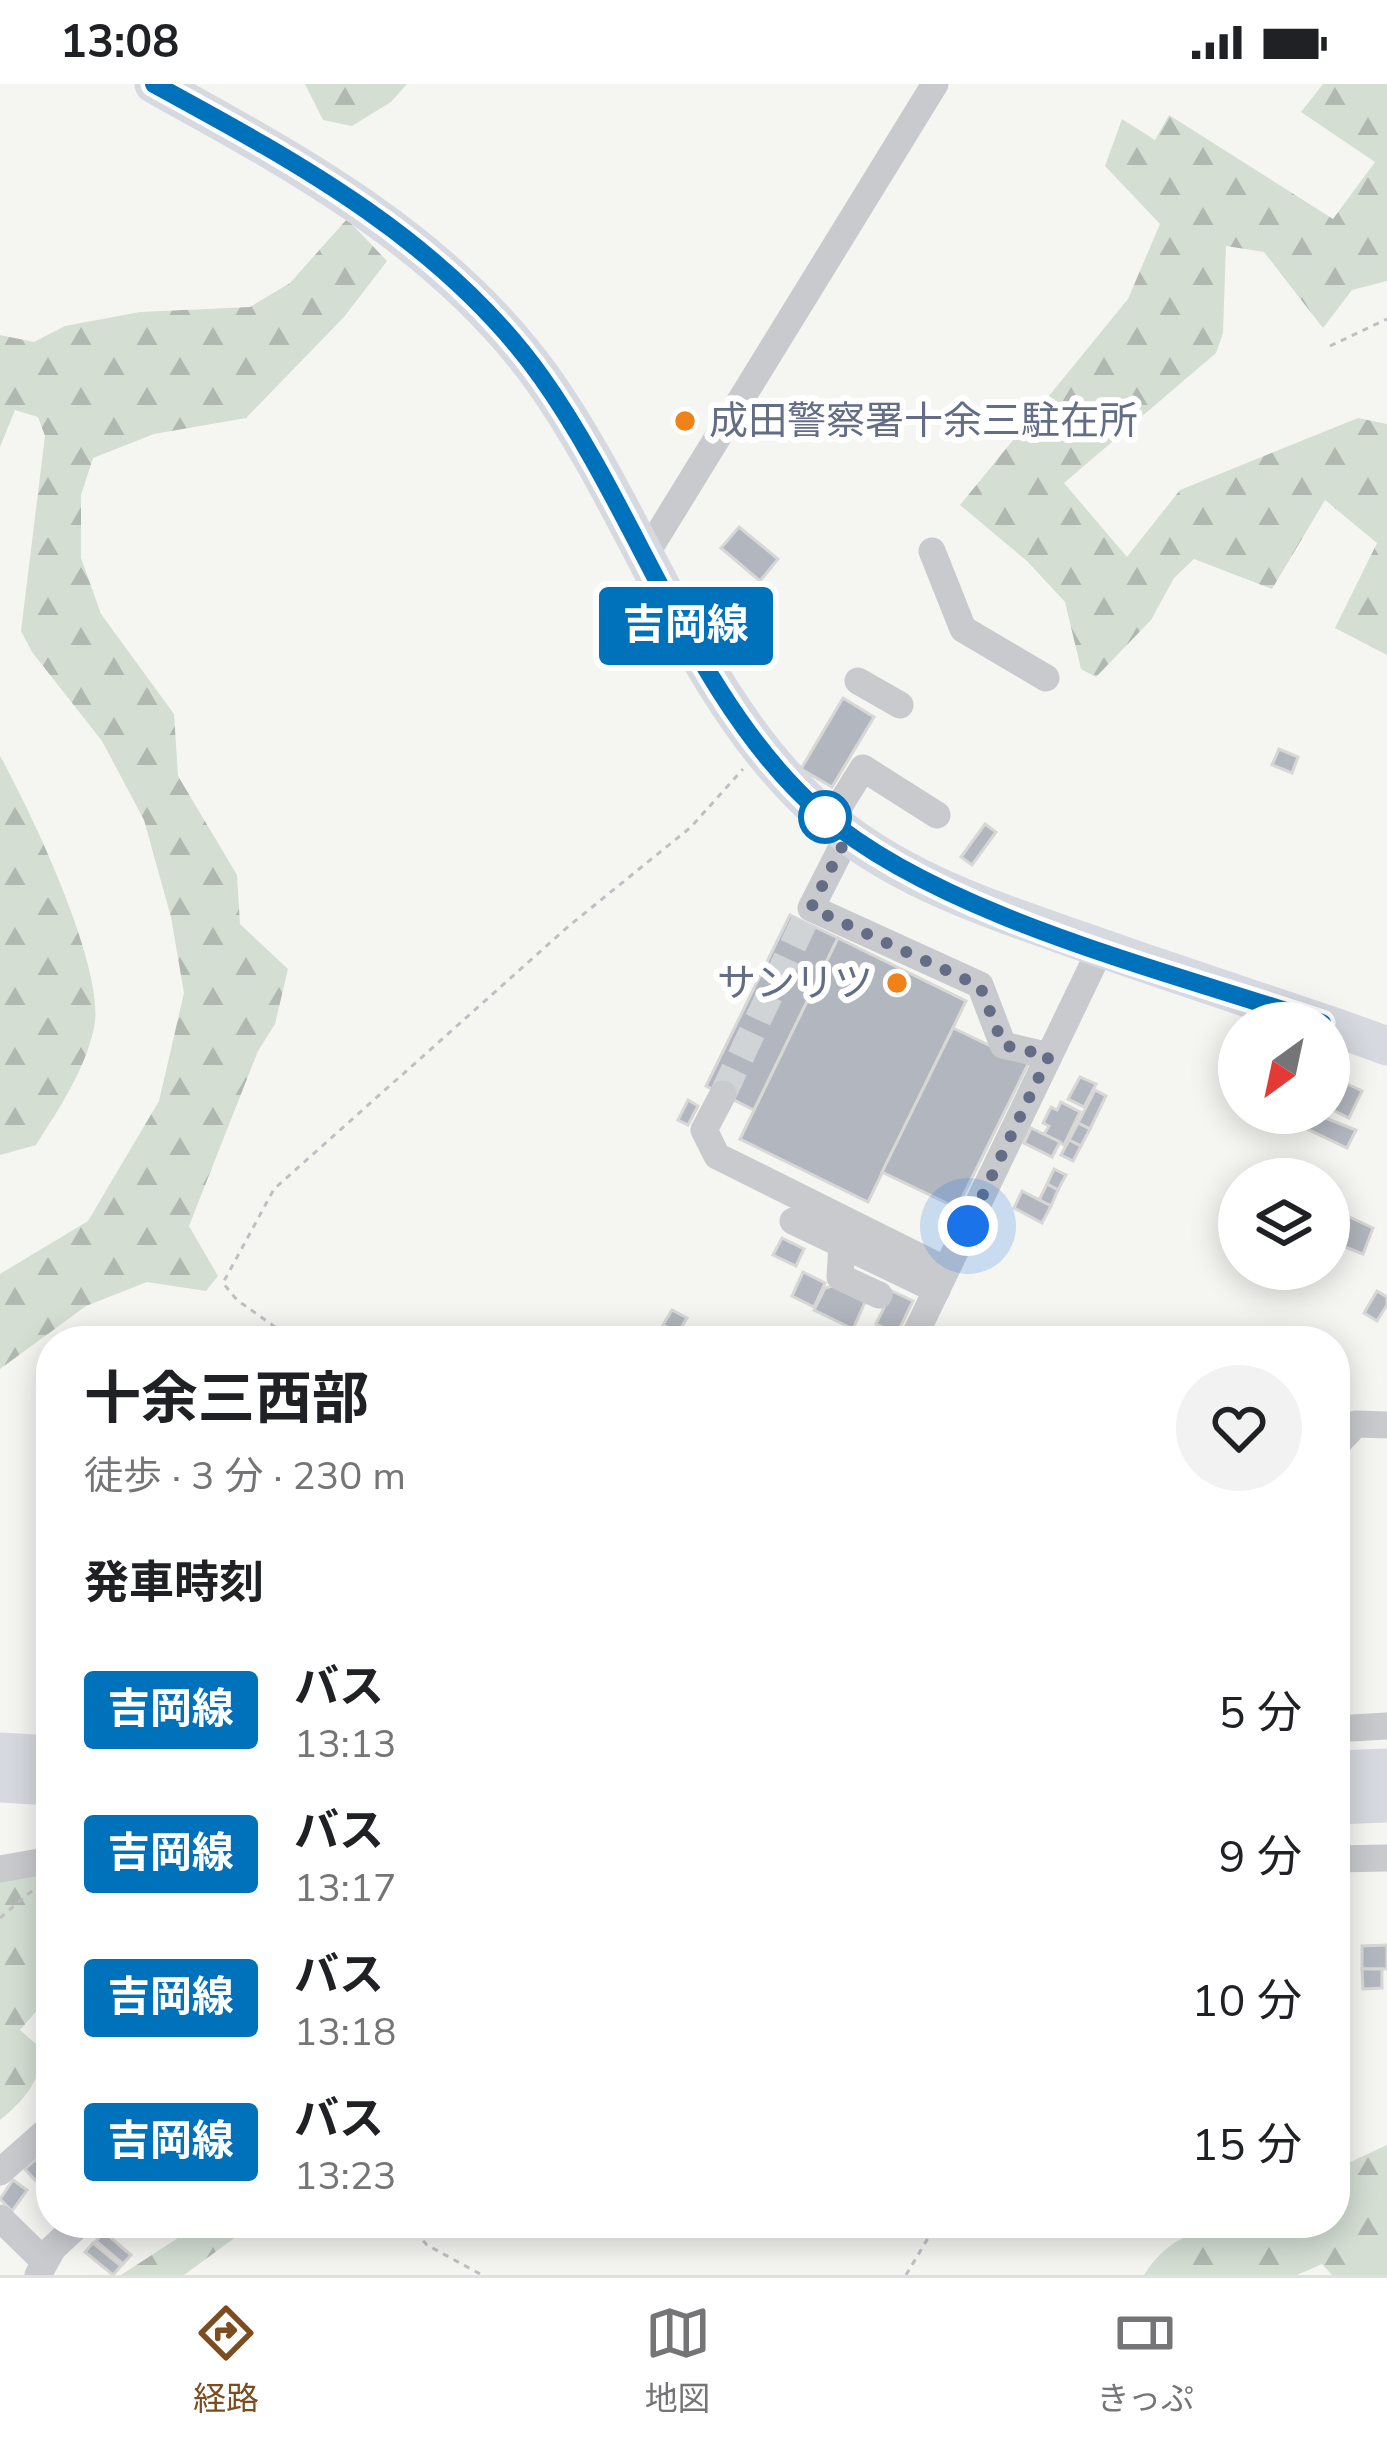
<!DOCTYPE html>
<html lang="ja">
<meta charset="utf-8">
<style>
:root{--surface:#fff;--page:#f2f2f2;--text:#202124;--muted:#757577;--line:#e0e0e0;--accent:#7d4d1f}
body{margin:0;font-family:"Nunito Sans","Noto Sans JP",sans-serif;background:var(--page);color:var(--text);height:100vh;display:flex;flex-direction:column;font-size:45px;white-space:nowrap}
*{box-sizing:border-box;margin:0}
p{font-size:39px;color:var(--muted)}
.icon{flex:none;width:66px;height:66px;fill:none;stroke:currentColor;stroke-width:2;stroke-linecap:round;stroke-linejoin:round}
.map{position:relative;flex:1;overflow:hidden}
.sheet{position:absolute;left:36px;top:1242px;width:1314px;height:912px;display:flex;flex-direction:column;background:var(--surface);border-radius:48px;box-shadow:0 6px 30px #0003}
.sheet>*{flex:none}
.badge{padding:0 24px;border-radius:9px;font-size:42px;line-height:78px}
.needle{width:78px;rotate:213deg}
.buttons{position:absolute;left:1218px;top:918px;display:grid;gap:24px}
.buttons a{display:grid;place-items:center;width:132px;height:132px;border-radius:50%;background:var(--surface);box-shadow:0 6px 30px #0003;font-size:60px}
.you{position:absolute;width:60px;height:60px;margin:-30px;border:9px solid #fff;border-radius:50%;background:#1a73e8;box-shadow:0 0 0 18px #1a73e833}
.map>.badge{position:absolute;translate:-50% -50%;box-shadow:0 0 0 6px #fff}
h2{padding:0 48px;font-size:45px;line-height:108px}
.round{display:grid;place-items:center;flex:none;width:126px;height:126px;border-radius:63px;background:var(--page)}
.head{display:flex;align-items:center;justify-content:space-between;height:204px;padding:0 48px}
h1{font-size:57px;font-weight:700;line-height:90px}
ul{padding:0;list-style:none}
li{display:flex;align-items:center;gap:36px;height:144px;padding:0 48px}
li div{flex:1}
li b{display:block;font-size:45px}
li em{font-style:normal}
li .badge{min-width:132px;font-weight:700;text-align:center}
.status{display:flex;justify-content:space-between;align-items:center;height:84px;padding:0 60px;background:var(--surface);direction:ltr}
.status svg{height:33px;fill:currentColor}
.tab-bar{display:flex;justify-content:space-around;align-items:center;height:168px;border-top:3px solid var(--line);background:var(--surface);font-size:33px;color:var(--muted)}
.tab-bar a{display:grid;justify-items:center;gap:6px}
.tab-bar .current{color:var(--accent)}
.map>svg:first-child{display:block}
.forest{fill:url(#forest-firs)}
.building{fill:#b2b6be;stroke:#d7d7d5;stroke-width:3}
.lines{fill:none;stroke-linecap:round;stroke-linejoin:round}
.minor-tunnel{stroke:#d0d4d7;stroke-width:27;stroke-dasharray:27 14;stroke-linecap:butt}
.path{stroke:#bfc0c3;stroke-width:3;stroke-dasharray:6 6;stroke-linecap:butt}
.minor{stroke:#c8cace;stroke-width:27}
.highway{stroke:#d6d9df;stroke-width:39}
.line-casing{stroke:#fff;stroke-width:27}
.line{stroke:#0072bc;stroke-width:18}
.walk{stroke:#636d85;stroke-width:12;stroke-dasharray:0 21.6}
.poi-dot{fill:#ef8219;stroke:#fff;stroke-width:4.5}
.stop-dot{fill:#fff;stroke:#0072bc;stroke-width:6}
.labels{text-anchor:middle;dominant-baseline:central;stroke-width:12;stroke-linejoin:round;paint-order:stroke}
.poi-label{font-size:39px;fill:#636d85;stroke:#fff;text-anchor:start}
</style>
<div class="status"><b>13:08</b><svg viewBox="0 0 49 12"><path d="M0 12V9h3v3zM5 12V6h3v6zM10 12V3h3v9zM15 12V0h3v12zM26 1h20v11H26zM47 4h2v5h-2z"/></svg></div>
<div class="map">
<svg width="1387" height="2191" viewBox="0 0 1387 2191">
<defs>
<pattern id="forest-firs" width="22" height="20" patternUnits="userSpaceOnUse" patternTransform="scale(3)"><rect width="22" height="20" fill="#d4ded3"/><path d="M5 1l3.5 6h-7zM16 11l3.5 6h-7z" fill="#b0b8b1"/></pattern>
</defs>
<rect width="100%" height="100%" fill="#f5f6f2"/>
<!-- forest -->
<g class="forest">
<polygon points="305,0 407,0 391,18 352,42 323,36"/>
<polygon points="1323,0 1387,0 1387,197 1352,206 1323,244 1264,168 1226,162 1223,249 1216,269 1064,399 1127,473 1180,406 1358,334 1387,340 1387,571 1335,544 1377,459 1325,416 1272,505 1194,475 1174,494 1151,536 1096,593 1081,585 1065,518 1027,477 960,421 1128,215 1160,140 1105,82 1122,35 1155,56 1169,31 1333,135 1375,78 1301,28"/>
<polygon points="347,135 387,177 344,233 246,334 154,350 93,374 81,411 81,474 101,530 174,630 178,692 237,791 240,840 288,885 275,940 258,967 189,1142 218,1192 206,1207 147,1198 86,1222 0,1285 0,1190 88,1137 159,1017 184,909 171,833 144,736 102,657 32,568 21,547 45,352 38,333 15,326 0,363 0,251 34,258 65,242 140,228 250,223 290,199"/>
<path d="M0 672C30 726 107 886 94 944 84 988 60 1023 36 1061L0 1071Z"/>
<path d="M51 1785V1910L20 1946 44 1967C39 1998 24 2017 0 2036V1797Z"/>
<path d="M1387 2061V2191H1332L1322 2180 1297 2191H1144C1184 2125 1267 2139 1335 2139V2085Z"/>
<polygon points="201,2139 255,2139 184,2191 121,2191"/>
</g>
<!-- building -->
<g class="building">
<polygon points="739,443 778,475 760,497 721,464"/>
<polygon points="843,614 874,633 832,703 801,685"/>
<polygon points="1279,665 1298,673 1292,689 1272,681"/>
<polygon points="985,740 996,748 972,781 961,773"/>
<polygon points="790,831 838,854 754,1026 706,1002"/>
<polygon points="838,854 966,917 868,1118 740,1055"/>
<polygon points="953,944 1028,980 957,1124 882,1088"/>
<polygon points="1080,993 1096,1000 1084,1023 1068,1015"/>
<polygon points="1341,997 1362,1007 1349,1034 1329,1024"/>
<polygon points="1095,1006 1106,1012 1090,1045 1078,1039"/>
<polygon points="688,1016 698,1022 688,1041 678,1036"/>
<polygon points="1061,1018 1080,1028 1064,1061 1044,1050 1049,1042 1043,1039 1051,1023 1057,1026"/>
<polygon points="1313,1029 1356,1046 1347,1064 1305,1044"/>
<polygon points="1078,1039 1090,1045 1081,1062 1069,1056"/>
<polygon points="1031,1044 1060,1058 1052,1073 1024,1059"/>
<polygon points="1069,1056 1081,1062 1073,1077 1061,1071"/>
<polygon points="1054,1085 1066,1091 1058,1106 1047,1100"/>
<polygon points="1047,1100 1058,1106 1051,1122 1039,1116"/>
<polygon points="1022,1107 1051,1122 1042,1139 1014,1124"/>
<polygon points="1341,1129 1373,1144 1363,1170 1329,1157 1336,1130"/>
<polygon points="782,1154 804,1165 796,1182 773,1171"/>
<polygon points="803,1188 825,1199 814,1223 792,1212"/>
<polygon points="833,1202 865,1218 853,1245 814,1226 825,1204"/>
<polygon points="892,1207 913,1217 897,1250 876,1240"/>
<polygon points="1377,1207 1387,1213 1387,1221 1377,1237 1364,1229"/>
<polygon points="672,1226 687,1234 678,1249 663,1241"/>
<polygon points="1387,1861 1387,1885 1362,1885 1362,1862"/>
<polygon points="1362,1885 1382,1885 1382,1904 1363,1905"/>
<polygon points="51,2062 51,2081 35,2096 25,2085"/>
<polygon points="13,2096 27,2106 12,2127 0,2115"/>
<polygon points="104,2148 131,2171 123,2180 96,2157"/>
<polygon points="93,2159 121,2182 113,2191 85,2168"/>
</g>
<g class="lines">
<!-- minor-tunnel -->
<polyline class="minor-tunnel" points="723,1010 804,838"/>
<!-- path -->
<g class="path">
<polyline points="1330,262 1387,235"/>
<polyline points="295,1257 237,1216 223,1199 274,1105 570,841 691,743 743,685"/>
<polyline points="0,1834 40,1800"/>
<polyline points="407,2139 427,2161 482,2191"/>
<polyline points="906,2191 937,2139"/>
</g>
<!-- minor -->
<g class="minor">
<polyline points="932,467 963,545 1046,594"/>
<polyline points="646,470 935,0"/>
<polyline points="858,597 900,621"/>
<polyline points="830,737 863,684 937,731"/>
<polyline points="848,751 811,824 980,901 1003,961 1049,972"/>
<polyline points="723,1010 704,1046 717,1072 946,1186"/>
<polyline points="793,1137 937,1206"/>
<polyline points="842,1160 840,1193 879,1211"/>
<polyline points="912,1257 1101,864"/>
<polyline points="1335,1362 1356,1340 1387,1341"/>
<polyline points="1335,1645 1387,1642"/>
<polyline points="1335,1775 1387,1774"/>
<polyline points="0,1785 51,1776"/>
<polyline points="0,2088 43,2050"/>
<polyline points="0,2134 45,2178"/>
<polyline points="38,2191 53,2164 80,2139"/>
</g>
<!-- highway -->
<g class="highway">
<path d="M154 0C297 79 444 158 542 294 640 431 694 617 821 729 895 795 990 825 1081 857 1161 885 1241 912 1322 939"/>
<polyline points="1329,941 1387,962"/>
<polyline points="0,1668 51,1671"/>
<polyline points="1335,1686 1387,1684"/>
<polyline points="0,1699 51,1702"/>
<polyline points="1335,1721 1387,1719"/>
</g>
</g>
<g class="lines">
<defs>
<path id="line" d="M154 0C297 78 445 158 542 294 638 429 696 621 821 729 939 832 1172 888 1322 939"/>
</defs>
<!-- line casing -->
<use href="#line" class="line-casing"/>
<!-- line -->
<use href="#line" class="line"/>
<!-- walk -->
<polyline class="walk" points="825,733 848,751 811,824 980,902 1003,961 1049,972 968,1142"/>
</g>
<!-- markers -->
<g class="poi-dot">
<circle cx="685" cy="337" r="12"/>
<circle cx="897" cy="899" r="12"/>
</g>
<circle class="stop-dot" cx="825" cy="733" r="24"/>
<g class="labels">
<!-- poi labels -->
<g class="poi-label">
<text x="709" y="337">成田警察署十余三駐在所</text>
<text x="873" y="899" text-anchor="end">サンリツ</text>
</g>
</g>
</svg>
<div class="buttons">
<a><svg class="needle" viewBox="-14 -14 28 28"><path d="M0-13l5 13h-10z" fill="#e53935"/><path d="M0 13l5-13h-10z" fill="#757577"/></svg></a>
<a><svg class="icon" aria-label="layers" viewBox="0 0 24 24"><path d="M12 4l9 5-9 5-9-5zM3 14l9 5 9-5"/></svg></a>
</div>
<div class="you" style="left:968px;top:1142px"></div>
<b class="badge" style="left:686px;top:542px;background:#0072bc;color:#fff">吉岡線</b>
<section class="sheet">
<div class="head"><div><h1>十余三西部</h1><p>徒歩 · 3 分 · 230 m</p></div><a class="round"><svg class="icon" aria-label="heart" viewBox="0 0 24 24"><path d="M12 20l-8-8c-3-5 5-10 8-4 3-6 11-1 8 4z"/></svg></a></div>
<h2>発車時刻</h2>
<ul>
<li><span class="badge" style="background:#0072bc;color:#fff">吉岡線</span><div><b>バス</b><p>13:13</p></div><em>5 分</em></li>
<li><span class="badge" style="background:#0072bc;color:#fff">吉岡線</span><div><b>バス</b><p>13:17</p></div><em>9 分</em></li>
<li><span class="badge" style="background:#0072bc;color:#fff">吉岡線</span><div><b>バス</b><p>13:18</p></div><em>10 分</em></li>
<li><span class="badge" style="background:#0072bc;color:#fff">吉岡線</span><div><b>バス</b><p>13:23</p></div><em>15 分</em></li>
</ul>
</section>
</div>
<nav class="tab-bar">
<a class="current"><svg class="icon" aria-label="directions" viewBox="0 0 24 24"><path d="M12 3l9 9-9 9-9-9zM9 14v-3h6M13 9l2 2-2 2"/></svg>経路</a>
<a><svg class="icon" aria-label="map" viewBox="0 0 24 24"><path d="M3 6l6-2 6 2 6-2v14l-6 2-6-2-6 2zM9 4v14M15 6v14"/></svg>地図</a>
<a><svg class="icon" aria-label="tickets" viewBox="0 0 24 24"><path d="M3 7h18v10H3zM15 7v10"/></svg>きっぷ</a>
</nav>
